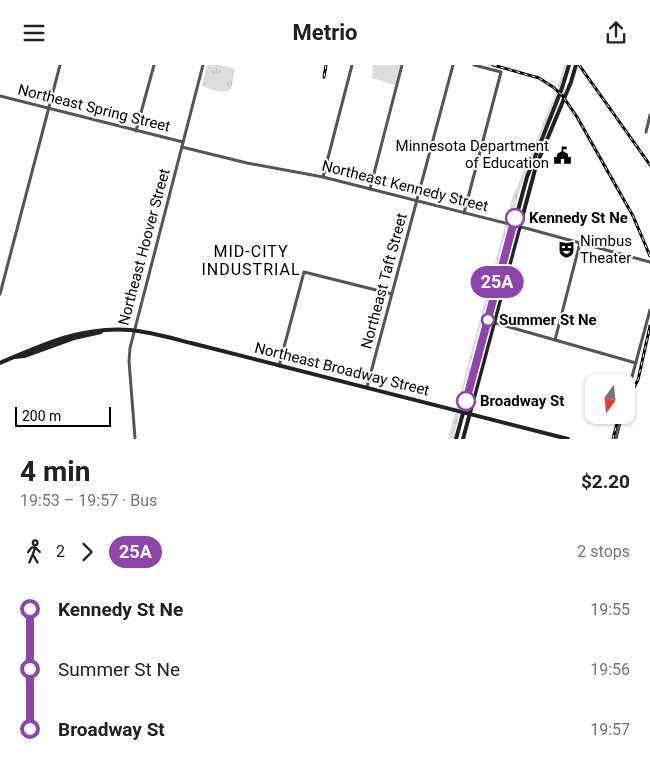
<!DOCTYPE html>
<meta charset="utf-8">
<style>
:root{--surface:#fff;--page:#f2f2f2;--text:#202124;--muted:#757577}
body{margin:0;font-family:Roboto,sans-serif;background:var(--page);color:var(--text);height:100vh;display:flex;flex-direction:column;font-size:19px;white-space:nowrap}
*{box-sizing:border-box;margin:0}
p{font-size:16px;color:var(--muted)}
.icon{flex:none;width:28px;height:28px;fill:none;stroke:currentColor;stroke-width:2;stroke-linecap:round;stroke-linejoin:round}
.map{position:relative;height:374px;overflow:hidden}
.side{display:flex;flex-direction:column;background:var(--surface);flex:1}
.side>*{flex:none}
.badge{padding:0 10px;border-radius:16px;font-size:18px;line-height:32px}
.needle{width:32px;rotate:195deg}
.buttons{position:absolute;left:585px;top:309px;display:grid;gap:10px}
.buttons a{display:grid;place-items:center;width:50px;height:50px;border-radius:10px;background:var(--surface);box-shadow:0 1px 4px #0004;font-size:25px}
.scale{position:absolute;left:15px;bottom:12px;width:96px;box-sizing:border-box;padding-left:5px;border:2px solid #000;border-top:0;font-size:14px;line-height:18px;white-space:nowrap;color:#000;-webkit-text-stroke:4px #fff;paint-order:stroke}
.map>.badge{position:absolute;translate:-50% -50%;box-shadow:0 0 0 2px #fff}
.legs{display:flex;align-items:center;gap:8px;height:55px;padding:0 20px;font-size:16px}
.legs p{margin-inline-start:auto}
.head{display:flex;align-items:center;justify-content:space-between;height:85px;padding:0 20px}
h1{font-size:28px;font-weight:700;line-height:38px}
ul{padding:0 20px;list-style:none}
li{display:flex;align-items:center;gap:18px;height:60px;font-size:19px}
li i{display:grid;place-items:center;width:8px;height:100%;margin:0 6px;background:currentColor}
li i::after{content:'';width:12px;height:12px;margin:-6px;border:4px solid;border-radius:50%;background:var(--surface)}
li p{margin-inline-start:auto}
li:first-child i{background:linear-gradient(#0000 50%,currentColor 0)}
li:last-child i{background:linear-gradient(currentColor 50%,#0000 0)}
header{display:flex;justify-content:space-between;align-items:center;height:65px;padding:0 20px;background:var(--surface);font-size:22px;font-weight:700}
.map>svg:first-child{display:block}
.green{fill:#dcdcdc}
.park{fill:url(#park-tufts)}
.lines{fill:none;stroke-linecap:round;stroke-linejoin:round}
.street{stroke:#555;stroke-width:3}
.secondary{stroke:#222;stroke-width:4}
.rail-casing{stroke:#000;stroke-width:3}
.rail{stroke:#fff;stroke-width:1;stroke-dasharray:4;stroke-linecap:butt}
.line-1-casing{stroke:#fff;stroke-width:11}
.line-1{stroke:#8e44ad;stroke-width:8}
.stop-1-dot{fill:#fff;stroke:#8e44ad;stroke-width:2.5}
.labels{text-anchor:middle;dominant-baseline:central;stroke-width:4;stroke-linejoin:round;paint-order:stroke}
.street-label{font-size:15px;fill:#000;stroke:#fff}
.poi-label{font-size:15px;fill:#000;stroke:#fff;text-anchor:end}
.stop-label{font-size:15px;font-weight:bold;fill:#000;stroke:#fff;text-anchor:start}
.neighbourhood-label{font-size:16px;letter-spacing:1px;fill:#000;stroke:#fff}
</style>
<header><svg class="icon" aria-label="menu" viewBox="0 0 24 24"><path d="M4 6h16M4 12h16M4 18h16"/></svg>Metrio<svg class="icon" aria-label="share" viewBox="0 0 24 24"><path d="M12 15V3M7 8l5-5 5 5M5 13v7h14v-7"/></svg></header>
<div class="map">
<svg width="650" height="374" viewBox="0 0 650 374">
<defs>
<pattern id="park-tufts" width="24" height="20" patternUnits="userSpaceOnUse" patternTransform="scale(1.25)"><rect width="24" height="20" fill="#dcdcdc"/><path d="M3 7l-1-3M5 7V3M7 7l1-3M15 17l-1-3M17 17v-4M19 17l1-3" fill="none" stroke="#bbb"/></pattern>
</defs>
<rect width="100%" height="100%" fill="#fff"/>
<!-- green -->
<polygon class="green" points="373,0 400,0 395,20 372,13"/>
<!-- park -->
<g class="park">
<path d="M207 0H219L235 4 231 24C222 30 211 24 202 21Z"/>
<path d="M564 0H567C554 43 534 84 519 127L453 374H448L512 134 556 27Z"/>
</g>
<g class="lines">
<!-- street -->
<g class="street">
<polyline points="0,31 183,77"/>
<polyline points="136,66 154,0"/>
<polyline points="646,67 650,50"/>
<polyline points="182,82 247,98 323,112 529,164 650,197"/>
<polyline points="323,112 352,0"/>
<polyline points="370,124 402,0"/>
<polyline points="464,148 501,7 474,0"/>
<polyline points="0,229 60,0"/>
<polyline points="488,256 636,298"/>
<polyline points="555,275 580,178"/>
<polyline points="279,301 304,207 392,229"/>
<polyline points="367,322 453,0"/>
<polyline points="626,334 650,245"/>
<polyline points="135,373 129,296 130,283 203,0"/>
<polyline points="616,374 622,350"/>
</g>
<!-- secondary -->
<g class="secondary">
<polyline points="15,292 24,291 74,273 101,267"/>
<path d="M0 298C42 280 82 261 130 265 151 267 171 273 191 278L568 374"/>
<polyline points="456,374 527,112 562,23 569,0"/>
<polyline points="463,374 536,101 571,17 576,0"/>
</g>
<defs>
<g id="rail">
<polyline points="493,0 539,13 553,22 562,30 577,52 633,151 650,191"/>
<polyline points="579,0 650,100"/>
<polyline points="324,12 326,0"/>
<polyline points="626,337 638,315 650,261"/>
<polyline points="613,374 619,350"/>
</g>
</defs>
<!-- rail casing -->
<use href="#rail" class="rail-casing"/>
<!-- rail -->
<use href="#rail" class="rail"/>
</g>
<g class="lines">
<defs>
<polyline id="line-1" points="466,336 515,153"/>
</defs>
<!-- line-1 casing -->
<use href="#line-1" class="line-1-casing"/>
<!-- line-1 -->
<use href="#line-1" class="line-1"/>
</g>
<!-- icons -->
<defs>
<symbol id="civic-bare" viewBox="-9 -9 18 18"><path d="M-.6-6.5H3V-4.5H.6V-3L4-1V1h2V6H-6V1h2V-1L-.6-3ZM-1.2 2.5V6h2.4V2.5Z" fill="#000" stroke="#fff" stroke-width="2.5" paint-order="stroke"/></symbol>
<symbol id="theatre-bare" viewBox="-9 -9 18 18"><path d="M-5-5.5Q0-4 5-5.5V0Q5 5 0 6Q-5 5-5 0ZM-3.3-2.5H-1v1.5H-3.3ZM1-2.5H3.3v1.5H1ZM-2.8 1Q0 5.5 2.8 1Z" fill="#000" stroke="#fff" stroke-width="2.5" paint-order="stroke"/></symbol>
</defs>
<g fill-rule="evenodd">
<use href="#civic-bare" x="550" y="78" width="25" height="25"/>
<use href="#theatre-bare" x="554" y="172" width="25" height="25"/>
</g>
<!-- markers -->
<g class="stop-1-dot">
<circle cx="515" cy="153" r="9"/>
<circle cx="488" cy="255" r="6"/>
<circle cx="466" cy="336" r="9"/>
</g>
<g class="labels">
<!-- street labels -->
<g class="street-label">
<text transform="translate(94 43) rotate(14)">Northeast Spring Street</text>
<text transform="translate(405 121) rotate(14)">Northeast Kennedy Street</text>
<text transform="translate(144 182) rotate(-75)">Northeast Hoover Street</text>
<text transform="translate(384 216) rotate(-75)">Northeast Taft Street</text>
<text transform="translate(342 304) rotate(14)">Northeast Broadway Street</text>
</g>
<!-- poi labels -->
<g class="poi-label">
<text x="549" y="81">Minnesota Department<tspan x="549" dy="17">of Education</tspan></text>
<text x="580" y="176" text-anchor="start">Nimbus<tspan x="580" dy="17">Theater</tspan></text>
</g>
<!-- stop labels -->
<g class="stop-label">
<text x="529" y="153">Kennedy St Ne</text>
<text x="499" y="255">Summer St Ne</text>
<text x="480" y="336">Broadway St</text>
</g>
<!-- neighbourhood labels -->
<g class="neighbourhood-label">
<text x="251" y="186">MID-CITY<tspan x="251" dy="18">INDUSTRIAL</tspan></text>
</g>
</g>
</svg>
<div class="buttons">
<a><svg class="needle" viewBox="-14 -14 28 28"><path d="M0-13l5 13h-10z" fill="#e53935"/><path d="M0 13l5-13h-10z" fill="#757577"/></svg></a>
</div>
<div class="scale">200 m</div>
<b class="badge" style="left:497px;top:217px;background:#8e44ad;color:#fff">25A</b>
</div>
<section class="side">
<div class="head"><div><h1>4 min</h1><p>19:53 – 19:57 · Bus</p></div><b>$2.20</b></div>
<div class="legs"><svg class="icon" aria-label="walk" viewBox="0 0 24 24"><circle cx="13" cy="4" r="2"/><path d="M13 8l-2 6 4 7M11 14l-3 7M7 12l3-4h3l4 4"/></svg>2<svg class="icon" aria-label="forward" viewBox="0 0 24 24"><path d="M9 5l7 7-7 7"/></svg><b class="badge" style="background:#8e44ad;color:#fff">25A</b><p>2 stops</p></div>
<ul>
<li><i style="color:#8e44ad"></i><b>Kennedy St Ne</b><p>19:55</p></li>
<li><i style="color:#8e44ad"></i><span>Summer St Ne</span><p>19:56</p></li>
<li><i style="color:#8e44ad"></i><b>Broadway St</b><p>19:57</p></li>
</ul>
</section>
